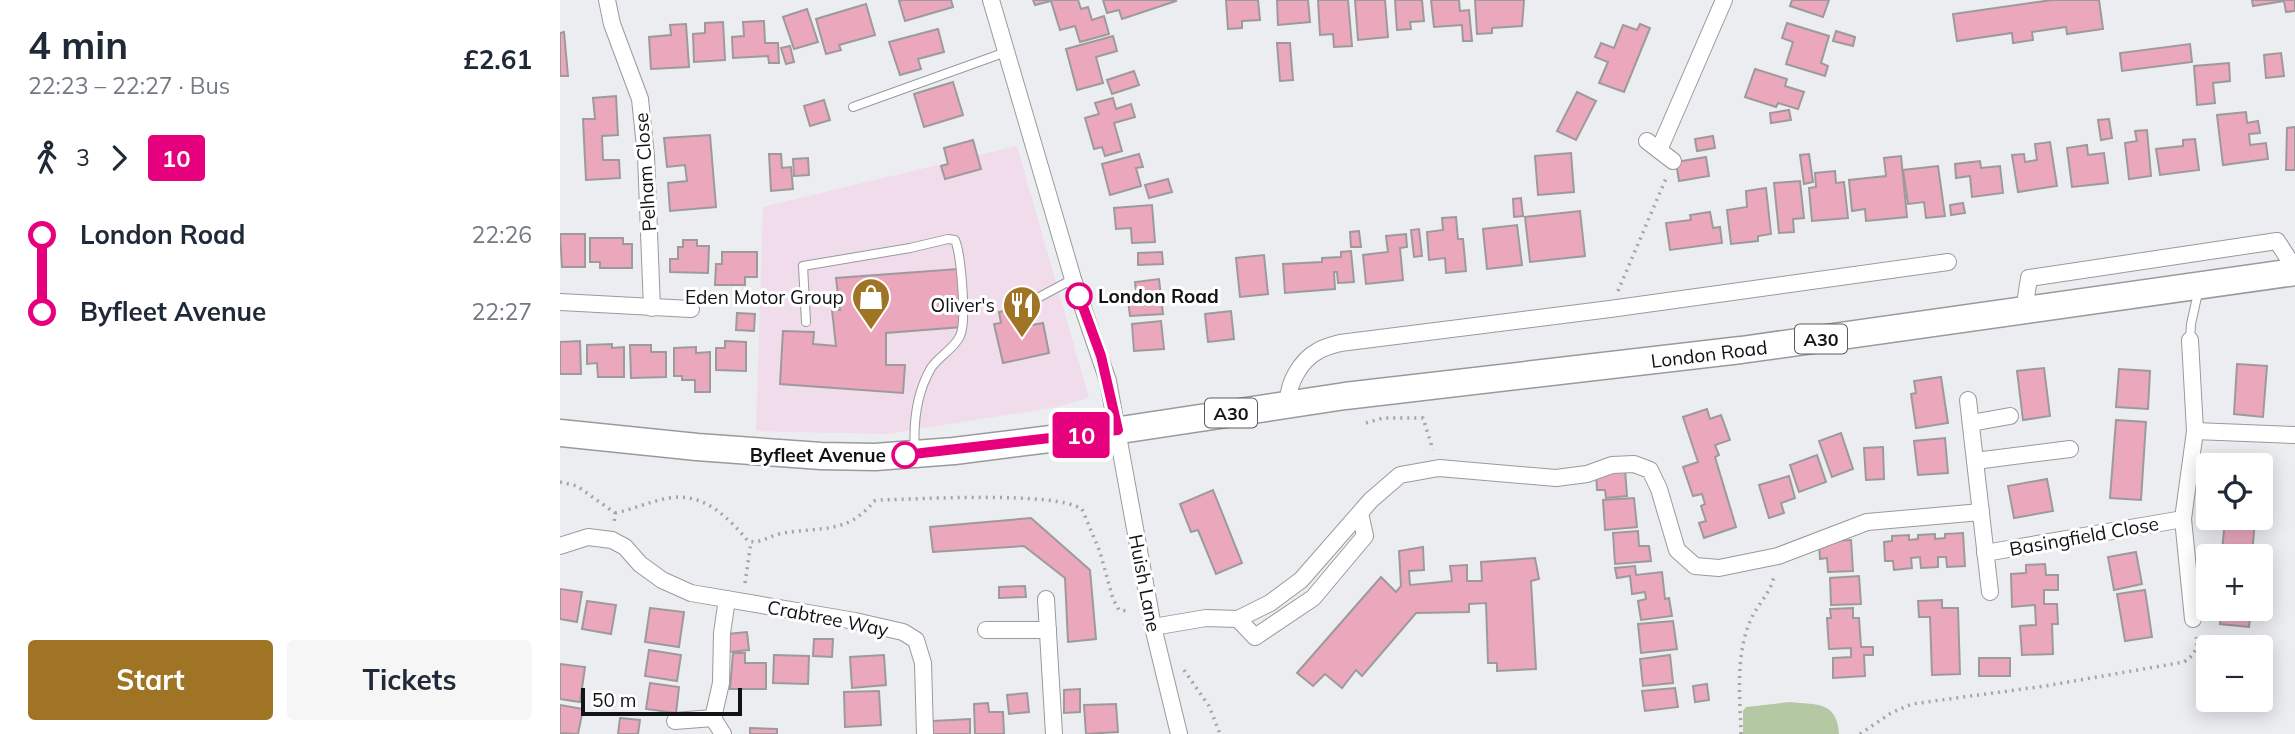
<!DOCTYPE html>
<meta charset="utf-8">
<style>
:root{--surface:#fff;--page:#f6f6f7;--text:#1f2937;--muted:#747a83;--accent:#a07425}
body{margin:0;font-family:Mulish,sans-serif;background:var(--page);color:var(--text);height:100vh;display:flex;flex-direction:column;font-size:26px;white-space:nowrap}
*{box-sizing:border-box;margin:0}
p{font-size:23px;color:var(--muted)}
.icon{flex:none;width:38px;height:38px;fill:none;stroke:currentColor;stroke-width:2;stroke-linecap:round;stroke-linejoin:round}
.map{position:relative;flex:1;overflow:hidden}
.details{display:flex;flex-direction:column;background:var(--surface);width:560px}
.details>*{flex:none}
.badge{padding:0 14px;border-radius:5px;font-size:24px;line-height:46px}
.tools{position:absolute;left:1636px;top:453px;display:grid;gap:14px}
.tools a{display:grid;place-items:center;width:77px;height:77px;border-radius:7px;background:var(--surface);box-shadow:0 4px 18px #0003;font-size:35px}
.scale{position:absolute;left:21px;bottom:18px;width:161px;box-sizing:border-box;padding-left:7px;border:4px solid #121314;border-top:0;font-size:19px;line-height:24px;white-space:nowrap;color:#121314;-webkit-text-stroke:5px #fff;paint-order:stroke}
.map>.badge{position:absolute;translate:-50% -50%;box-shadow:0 0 0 4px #fff}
.legs{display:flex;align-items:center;gap:10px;height:77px;padding:0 28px;font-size:23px}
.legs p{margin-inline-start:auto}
.headline{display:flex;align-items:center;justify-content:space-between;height:119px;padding:0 28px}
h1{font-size:38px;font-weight:700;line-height:52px}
.button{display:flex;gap:14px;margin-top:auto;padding:14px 28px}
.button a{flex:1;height:80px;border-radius:7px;background:var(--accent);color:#fff;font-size:28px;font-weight:700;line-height:80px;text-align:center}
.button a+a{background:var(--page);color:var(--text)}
ul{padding:0 28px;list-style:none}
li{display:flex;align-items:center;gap:24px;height:77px;font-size:26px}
li i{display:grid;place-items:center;width:10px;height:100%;margin:0 9px;background:currentColor}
li i::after{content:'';width:18px;height:18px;margin:-9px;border:5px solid;border-radius:50%;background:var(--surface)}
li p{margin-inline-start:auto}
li:first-child i{background:linear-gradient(#0000 50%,currentColor 0)}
li:last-child i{background:linear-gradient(currentColor 50%,#0000 0)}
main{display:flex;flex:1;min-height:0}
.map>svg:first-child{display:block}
.commercial{fill:#f0dceb}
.green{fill:#b3c8a3}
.building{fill:#eba8bd;stroke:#9d9a9b;stroke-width:2}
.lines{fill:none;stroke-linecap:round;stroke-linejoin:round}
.lane-casing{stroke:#999a9c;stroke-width:10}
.street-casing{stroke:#999a9c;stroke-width:18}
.primary-casing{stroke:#999a9c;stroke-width:29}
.path{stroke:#a2a4a6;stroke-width:3.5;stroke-dasharray:2 5;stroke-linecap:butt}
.lane{stroke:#fff;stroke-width:8}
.street{stroke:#fff;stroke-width:16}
.primary{stroke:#fff;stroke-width:26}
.line-1-casing{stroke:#fff;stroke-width:16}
.line-1{stroke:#e6007e;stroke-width:10}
.stop-1-dot{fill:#fff;stroke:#e6007e;stroke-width:3.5}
.labels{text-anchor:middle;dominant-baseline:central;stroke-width:6;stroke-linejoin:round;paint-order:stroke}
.shield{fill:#fff;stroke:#595a5a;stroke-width:2}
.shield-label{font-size:18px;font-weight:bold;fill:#121314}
.street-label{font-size:19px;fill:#121314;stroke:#fff}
.stop-label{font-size:19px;font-weight:bold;fill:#121314;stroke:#fff;text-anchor:start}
.poi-label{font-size:19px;fill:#121314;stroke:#fff;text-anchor:end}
</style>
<main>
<section class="details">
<div class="headline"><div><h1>4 min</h1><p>22:23 – 22:27 · Bus</p></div><b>£2.61</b></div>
<div class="legs"><svg class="icon" aria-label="walk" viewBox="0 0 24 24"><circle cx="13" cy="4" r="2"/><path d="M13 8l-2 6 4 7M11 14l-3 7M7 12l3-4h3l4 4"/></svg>3<svg class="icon" aria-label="forward" viewBox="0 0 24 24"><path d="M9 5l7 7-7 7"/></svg><b class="badge" style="background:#e6007e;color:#fff">10</b></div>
<ul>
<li><i style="color:#e6007e"></i><b>London Road</b><p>22:26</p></li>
<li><i style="color:#e6007e"></i><b>Byfleet Avenue</b><p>22:27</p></li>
</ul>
<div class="button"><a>Start</a><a>Tickets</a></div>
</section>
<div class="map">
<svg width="1735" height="734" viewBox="0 0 1735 734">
<rect width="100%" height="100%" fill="#ebedf0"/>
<!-- commercial -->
<polygon class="commercial" points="457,146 529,398 496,407 327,434 196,431 203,207"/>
<!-- green -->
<path class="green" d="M1230 702C1257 705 1277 701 1279 734H1183V711L1186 707Z"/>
<!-- building -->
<g class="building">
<polygon points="343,0 391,0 393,7 345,21 339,1"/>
<polygon points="473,0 518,0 521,9 528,7 532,20 544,16 549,34 520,42 515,26 500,30 491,1 475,5"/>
<polygon points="543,0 615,0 616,1 562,19 559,10 547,13"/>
<polygon points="666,0 698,0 700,20 682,21 682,28 668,29"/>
<polygon points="717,0 748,0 750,22 718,25"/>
<polygon points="758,0 788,0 792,46 774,47 773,34 760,35"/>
<polygon points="795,0 825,0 828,37 798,40"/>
<polygon points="835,0 862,0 864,21 850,22 851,29 837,30"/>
<polygon points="871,0 899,0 900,11 909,10 912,41 903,41 902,25 874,27"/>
<polygon points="915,0 964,0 962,26 932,28 932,33 917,34"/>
<polygon points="1232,0 1269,0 1263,17 1230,6"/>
<polygon points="1492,0 1539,0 1543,29 1507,34 1506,27 1472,32 1473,40 1453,43 1452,33 1397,41 1393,14"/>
<polygon points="1692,0 1735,0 1735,11 1726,12 1724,1 1693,6"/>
<polygon points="306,4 315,35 279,45 281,50 266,54 256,19"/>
<polygon points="247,9 258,42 234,49 223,17"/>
<polygon points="204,21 205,43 218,43 219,63 209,63 208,56 173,58 172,37 184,36 183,22"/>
<polygon points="163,22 165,60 134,62 133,34 145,33 145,23"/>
<polygon points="1227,23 1269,36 1261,63 1268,66 1265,76 1226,64 1233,42 1222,38"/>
<polygon points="126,24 129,67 91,69 89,37 111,35 110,25"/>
<polygon points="1080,24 1090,28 1064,92 1039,83 1048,62 1035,57 1041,43 1054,48 1063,25 1077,30"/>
<polygon points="378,29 384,52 358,59 361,69 340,75 329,42"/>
<polygon points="1276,31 1295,37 1293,46 1273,41"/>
<polygon points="4,32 8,76 0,76 0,33"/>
<polygon points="553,36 557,51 536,57 543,83 517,90 506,49"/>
<polygon points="717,43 730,43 733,80 720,81"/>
<polygon points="1630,44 1632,62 1562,71 1560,53"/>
<polygon points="230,46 234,62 226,64 221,48"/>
<polygon points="1721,53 1724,76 1706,78 1704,55"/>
<polygon points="1669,63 1670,81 1653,83 1655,103 1637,105 1634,66"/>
<polygon points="1195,69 1227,79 1225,86 1244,92 1238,109 1218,103 1216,107 1185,97"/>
<polygon points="574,71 579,85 552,94 547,80"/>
<polygon points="393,82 403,115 364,127 354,94"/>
<polygon points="1017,92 1036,101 1016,140 997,131"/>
<polygon points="56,96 58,135 42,136 43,160 59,160 60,178 26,180 23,119 35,119 33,98"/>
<polygon points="553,98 556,109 571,104 575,117 554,123 562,151 545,156 542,147 534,149 525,118 539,114 535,103"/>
<polygon points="264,100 270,120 250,126 244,106"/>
<polygon points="1229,110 1231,120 1211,123 1210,113"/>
<polygon points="1686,112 1687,123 1698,121 1700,133 1689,134 1690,145 1706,143 1708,159 1663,165 1657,115"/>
<polygon points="1549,119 1552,138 1541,140 1538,120"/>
<polygon points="1735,127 1735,170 1726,170 1727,128"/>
<polygon points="1587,130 1591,176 1569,179 1565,143 1577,141 1575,131"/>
<polygon points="150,135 156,207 110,211 108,183 127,181 125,165 107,167 104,138"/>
<polygon points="1153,136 1155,148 1137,151 1135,139"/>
<polygon points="1635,139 1639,170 1600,175 1596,149 1623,146 1623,140"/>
<polygon points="413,140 421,169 385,179 381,166 388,164 384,148"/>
<polygon points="1490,142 1497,186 1458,192 1452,155 1464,154 1465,162 1477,160 1475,144"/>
<polygon points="1527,145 1528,155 1544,153 1548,183 1512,187 1507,148"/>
<polygon points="1011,153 1014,192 978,195 975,156"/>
<polygon points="209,154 221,154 222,168 231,167 233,189 211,191"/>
<polygon points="579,154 583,167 576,168 581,186 550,195 542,164"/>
<polygon points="1249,154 1253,182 1244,184 1240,155"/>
<polygon points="1341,156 1347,217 1306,221 1305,209 1292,211 1289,180 1326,176 1324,158"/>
<polygon points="1146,157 1149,176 1119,181 1116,162"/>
<polygon points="248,158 249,175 234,176 233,159"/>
<polygon points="1420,161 1421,168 1440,166 1443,193 1412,197 1410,176 1396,178 1395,164"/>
<polygon points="1378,166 1385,216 1366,218 1364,202 1348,204 1343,170"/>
<polygon points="1275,171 1276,183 1284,182 1288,218 1252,221 1249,188 1256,187 1255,173"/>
<polygon points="608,179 612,192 589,198 585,185"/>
<polygon points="1240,181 1244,218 1233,219 1234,232 1219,233 1214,183"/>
<polygon points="1206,188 1211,234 1198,236 1198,241 1171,244 1167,210 1187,207 1186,191"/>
<polygon points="961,198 963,216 954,217 953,199"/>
<polygon points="1403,203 1405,213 1391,215 1390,205"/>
<polygon points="592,205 595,242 572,243 571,228 556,229 554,208"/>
<polygon points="1020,211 1025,256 970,262 965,217"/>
<polygon points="1150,212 1153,228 1160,227 1162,243 1110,250 1106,223 1131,220 1130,215"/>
<polygon points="896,217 898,239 903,239 906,271 886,273 885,258 869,260 867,232 883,230 882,218"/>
<polygon points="957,225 962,265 927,269 923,229"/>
<polygon points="859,229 862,256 854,257 851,230"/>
<polygon points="799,231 801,247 791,247 790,232"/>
<polygon points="0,234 25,234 25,267 2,267"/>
<polygon points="846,234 847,247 840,248 843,280 806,284 803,255 828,252 826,236"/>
<polygon points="30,238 63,238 63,244 72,244 72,268 40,268 40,262 30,262"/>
<polygon points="123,240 137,240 137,246 149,246 148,273 110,272 110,259 118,259 118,247 123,247"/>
<polygon points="791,251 794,282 778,283 777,272 774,272 775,289 725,293 723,264 762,262 762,258 781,257 781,252"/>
<polygon points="162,252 197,252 197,277 185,277 185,285 155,285 156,264 162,264"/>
<polygon points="602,252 603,264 578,265 578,253"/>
<polygon points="704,255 708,294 680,297 676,258"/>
<polygon points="398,269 402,327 326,333 326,365 345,365 343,393 220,384 223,331 254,332 253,344 276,346 272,310 280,310 276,278"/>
<polygon points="599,279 603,314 570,316 568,301 577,300 575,282"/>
<polygon points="454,309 456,319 470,316 472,325 483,323 489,353 443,363 434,324 441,323 439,312"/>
<polygon points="671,311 674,339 648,342 645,314"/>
<polygon points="177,313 195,314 194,331 176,330"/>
<polygon points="601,321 604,349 574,351 572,324"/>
<polygon points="20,341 21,374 0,374 0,342"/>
<polygon points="165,341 186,342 186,371 156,370 156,348 165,348"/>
<polygon points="52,344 52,348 64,347 64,377 38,377 37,363 27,364 27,345"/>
<polygon points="70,345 91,345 91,352 106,352 106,377 71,378"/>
<polygon points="136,347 136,353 150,352 150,392 135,392 135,380 122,380 122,376 114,376 114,348"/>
<polygon points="1677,364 1707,366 1703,417 1674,414"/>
<polygon points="1484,368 1490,416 1463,420 1457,371"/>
<polygon points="1559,369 1590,371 1588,409 1556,407"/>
<polygon points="1381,377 1388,423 1356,428 1351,394 1356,393 1354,381"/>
<polygon points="1147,409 1150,419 1161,415 1170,440 1155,445 1159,455 1155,457 1176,527 1144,538 1139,523 1146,521 1141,506 1145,504 1142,494 1133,496 1123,467 1138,462 1123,417"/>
<polygon points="1556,420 1586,422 1581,500 1550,498"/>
<polygon points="1281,433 1293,469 1272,477 1259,441"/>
<polygon points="1385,438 1388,473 1358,475 1354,441"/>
<polygon points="1323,447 1324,479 1306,480 1304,448"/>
<polygon points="1257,455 1266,482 1239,492 1230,465"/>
<polygon points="1660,459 1687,461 1687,466 1659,466"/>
<polygon points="1065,469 1067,496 1046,498 1045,490 1037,490 1036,472"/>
<polygon points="1229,476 1235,498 1221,503 1224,513 1209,518 1199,485"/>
<polygon points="1487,479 1493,511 1454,518 1448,486"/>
<polygon points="653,490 682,563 656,574 638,530 631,532 620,504"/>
<polygon points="1074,498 1077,527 1045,530 1043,500"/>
<polygon points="471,518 530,570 536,639 508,642 505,578 464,546 373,552 370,527"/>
<polygon points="1665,518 1695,518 1692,556 1662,553"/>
<polygon points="1078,531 1079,546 1089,546 1091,561 1055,564 1053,533"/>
<polygon points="1403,533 1405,566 1387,567 1386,557 1378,557 1378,567 1361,568 1360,557 1351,558 1352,568 1334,570 1333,561 1325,561 1324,542 1332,541 1332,536 1349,535 1349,540 1358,539 1358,535 1375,534 1375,539 1385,538 1385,534"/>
<polygon points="1291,540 1293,571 1268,572 1267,558 1260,559 1259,542"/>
<polygon points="863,547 864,570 849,571 850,585 892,581 890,566 907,565 907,581 922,581 921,562 975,558 979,579 971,581 976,669 937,671 937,663 928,663 926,603 909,604 909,612 856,613 802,676 796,670 782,688 765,674 753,686 737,673 821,577 836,592 841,586 839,551"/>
<polygon points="1576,552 1582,584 1554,590 1548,557"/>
<polygon points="1485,564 1486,575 1498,575 1498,590 1484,590 1484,604 1497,604 1498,624 1492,624 1493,654 1462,655 1460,626 1476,625 1475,605 1452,607 1451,574 1466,573 1466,565"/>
<polygon points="1075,566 1076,575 1102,572 1105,599 1109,598 1112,616 1081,620 1078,601 1086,599 1085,592 1072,594 1070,576 1057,578 1055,568"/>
<polygon points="1299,576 1301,604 1271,605 1270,578"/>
<polygon points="465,586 466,597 439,598 439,587"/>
<polygon points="0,589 22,592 17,622 0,619"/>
<polygon points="1585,590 1592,637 1565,641 1557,594"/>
<polygon points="1382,600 1382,608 1398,608 1400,674 1372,675 1370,617 1359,617 1358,601"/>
<polygon points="27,601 56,605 51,634 22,629"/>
<polygon points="90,608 124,612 119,647 85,642"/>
<polygon points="1293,608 1293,618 1299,618 1301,647 1313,647 1313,655 1304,655 1305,676 1273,678 1273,658 1291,657 1291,648 1269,649 1267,618 1271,618 1270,609"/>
<polygon points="1662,609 1691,609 1689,627 1660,624"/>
<polygon points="1113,621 1117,649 1081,653 1078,624"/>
<polygon points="187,632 189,650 169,652 167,634"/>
<polygon points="254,639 273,639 272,657 253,656"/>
<polygon points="89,650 121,655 117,681 85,676"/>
<polygon points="173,653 185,653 185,663 206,663 206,689 170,689"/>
<polygon points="214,655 249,656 248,684 213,683"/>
<polygon points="324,655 326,685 292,688 290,657"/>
<polygon points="1110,655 1113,683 1083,686 1080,659"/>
<rect x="1419" y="658" width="31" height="18"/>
<polygon points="0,664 25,667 20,702 0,699"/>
<polygon points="90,683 119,687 116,713 86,709"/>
<polygon points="1147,684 1149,700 1135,702 1133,686"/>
<polygon points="1115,688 1118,707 1085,711 1082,691"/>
<polygon points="520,689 520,712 504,713 504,690"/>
<polygon points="319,691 321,725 285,727 284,692"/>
<polygon points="467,693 469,712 449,714 447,695"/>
<polygon points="428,703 429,712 443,712 444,734 415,734 414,704"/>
<polygon points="556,704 558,732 526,734 524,705"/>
<polygon points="0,705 23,709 18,734 0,733"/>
<polygon points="60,718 80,720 78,734 58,734"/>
<polygon points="410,719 410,734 373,734 373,721"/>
<polygon points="190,728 217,729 217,734 190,734"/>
</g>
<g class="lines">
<defs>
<g id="lane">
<polyline points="293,107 446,52"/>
<polyline points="472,301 513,279"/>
<path d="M246 322 243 266 350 248 388 239 395 240C401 254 407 322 400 336 394 349 379 356 371 368 356 394 353 423 355 452"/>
<polyline points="1630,340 1631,324 1639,288"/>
</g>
<g id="street">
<polyline points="47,0 52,24 80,99 86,156 92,308"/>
<polyline points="431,0 513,279 548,381 593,627 619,734"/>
<polyline points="1087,141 1113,161"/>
<polyline points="1099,150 1164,0"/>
<polyline points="0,302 131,309"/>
<polyline points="1464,311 1469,278 1717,241 1735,269"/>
<polyline points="1630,340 1635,431 1623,519 1633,619"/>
<polyline points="1408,400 1430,592"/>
<path d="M729 404C726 385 741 360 758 351 764 347 773 345 780 343L1050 309 1388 262"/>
<polyline points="1411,423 1450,416"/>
<polyline points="1635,431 1735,435"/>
<polyline points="1415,461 1510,449"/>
<polyline points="0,546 28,537 52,540 65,547 80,564 102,580 131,593 295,621 343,632 356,640 363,663 365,734"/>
<polyline points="1425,553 1623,519"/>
<polyline points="486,599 494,734"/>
<polyline points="678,619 695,637 753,598 805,536 800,513"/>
<polyline points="593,627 646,618 678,619 710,603 741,580 811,500 840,475 879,468 996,478 1027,474 1052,465 1074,464 1090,470 1099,489 1117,550 1135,566 1159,568 1218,556 1307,522 1421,512"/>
<polyline points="426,630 488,630"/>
<polyline points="153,718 161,683 162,633 167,599"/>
<polyline points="115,721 153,718 163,734"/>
</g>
<polyline id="primary" points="0,433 137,447 261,456 315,457 394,451 554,431 785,396 1181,350 1735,272"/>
</defs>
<!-- lane casing -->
<use href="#lane" class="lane-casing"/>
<!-- street casing -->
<use href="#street" class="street-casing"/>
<!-- primary casing -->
<use href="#primary" class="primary-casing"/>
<!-- path -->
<g class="path">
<polyline points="1058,291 1107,176"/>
<polyline points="806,423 823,418 863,418 873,450"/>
<polyline points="0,482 17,486 55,513 54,524"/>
<path d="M55 513C74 509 91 501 109 498 143 492 168 517 188 541 200 544 207 537 219 534 256 526 287 536 314 501L321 500C360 499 495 491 522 509L540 552 553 599 559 610 569 611"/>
<polyline points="185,583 191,542"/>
<polyline points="624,670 649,706 660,734"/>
<path d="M1181 734C1180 696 1175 655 1191 619 1198 604 1211 592 1214 576"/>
<path d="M1300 734 1331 713 1352 704 1485 686 1624 662C1634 655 1638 650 1636 637"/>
</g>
<!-- lane -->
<use href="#lane" class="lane"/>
<!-- street -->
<use href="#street" class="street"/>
<!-- primary -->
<use href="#primary" class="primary"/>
</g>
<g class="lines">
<defs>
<polyline id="line-1" points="345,455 558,430 541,356 519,296"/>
</defs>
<!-- line-1 casing -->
<use href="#line-1" class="line-1-casing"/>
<!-- line-1 -->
<use href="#line-1" class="line-1"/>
</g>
<!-- icons -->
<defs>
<symbol id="shop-pin" viewBox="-11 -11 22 30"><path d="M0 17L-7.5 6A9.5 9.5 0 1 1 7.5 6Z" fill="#a07425" stroke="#fff"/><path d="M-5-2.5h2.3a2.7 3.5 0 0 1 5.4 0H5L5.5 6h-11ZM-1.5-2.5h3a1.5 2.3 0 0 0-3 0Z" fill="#fff"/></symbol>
<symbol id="restaurant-pin" viewBox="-11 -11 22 30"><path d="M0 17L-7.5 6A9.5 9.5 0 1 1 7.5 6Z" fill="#a07425" stroke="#fff"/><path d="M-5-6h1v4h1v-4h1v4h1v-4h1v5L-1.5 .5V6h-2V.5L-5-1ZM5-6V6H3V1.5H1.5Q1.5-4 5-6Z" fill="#fff"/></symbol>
</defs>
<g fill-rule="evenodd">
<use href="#shop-pin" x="289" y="275" width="44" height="60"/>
<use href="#restaurant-pin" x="440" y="283" width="44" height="60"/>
</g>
<!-- markers -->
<g class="stop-1-dot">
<circle cx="519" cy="296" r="12"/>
<circle cx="345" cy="455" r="12"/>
</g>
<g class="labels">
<!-- shield labels -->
<g class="shield">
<rect x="1235" y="324.5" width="52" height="29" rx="5"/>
<rect x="645" y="398.5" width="52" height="29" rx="5"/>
</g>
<g class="shield-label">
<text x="1261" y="339">A30</text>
<text x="671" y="413">A30</text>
</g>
<!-- street labels -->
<g class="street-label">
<text transform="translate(85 172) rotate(-94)">Pelham Close</text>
<text transform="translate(1149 354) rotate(-7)">London Road</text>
<text transform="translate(1524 536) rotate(-10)">Basingfield Close</text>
<text transform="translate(585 583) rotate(79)">Huish Lane</text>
<text transform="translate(268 618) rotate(11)">Crabtree Way</text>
</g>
<!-- stop labels -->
<g class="stop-label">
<text x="538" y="296">London Road</text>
<text x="326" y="455" text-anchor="end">Byfleet Avenue</text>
</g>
<!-- poi labels -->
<g class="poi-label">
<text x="284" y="297">Eden Motor Group</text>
<text x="435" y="305">Oliver's</text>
</g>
</g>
</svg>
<div class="tools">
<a><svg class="icon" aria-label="locate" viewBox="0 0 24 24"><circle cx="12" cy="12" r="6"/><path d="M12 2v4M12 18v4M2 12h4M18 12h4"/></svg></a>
<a>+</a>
<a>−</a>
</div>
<div class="scale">50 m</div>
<b class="badge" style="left:521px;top:435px;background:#e6007e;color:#fff">10</b>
</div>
</main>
